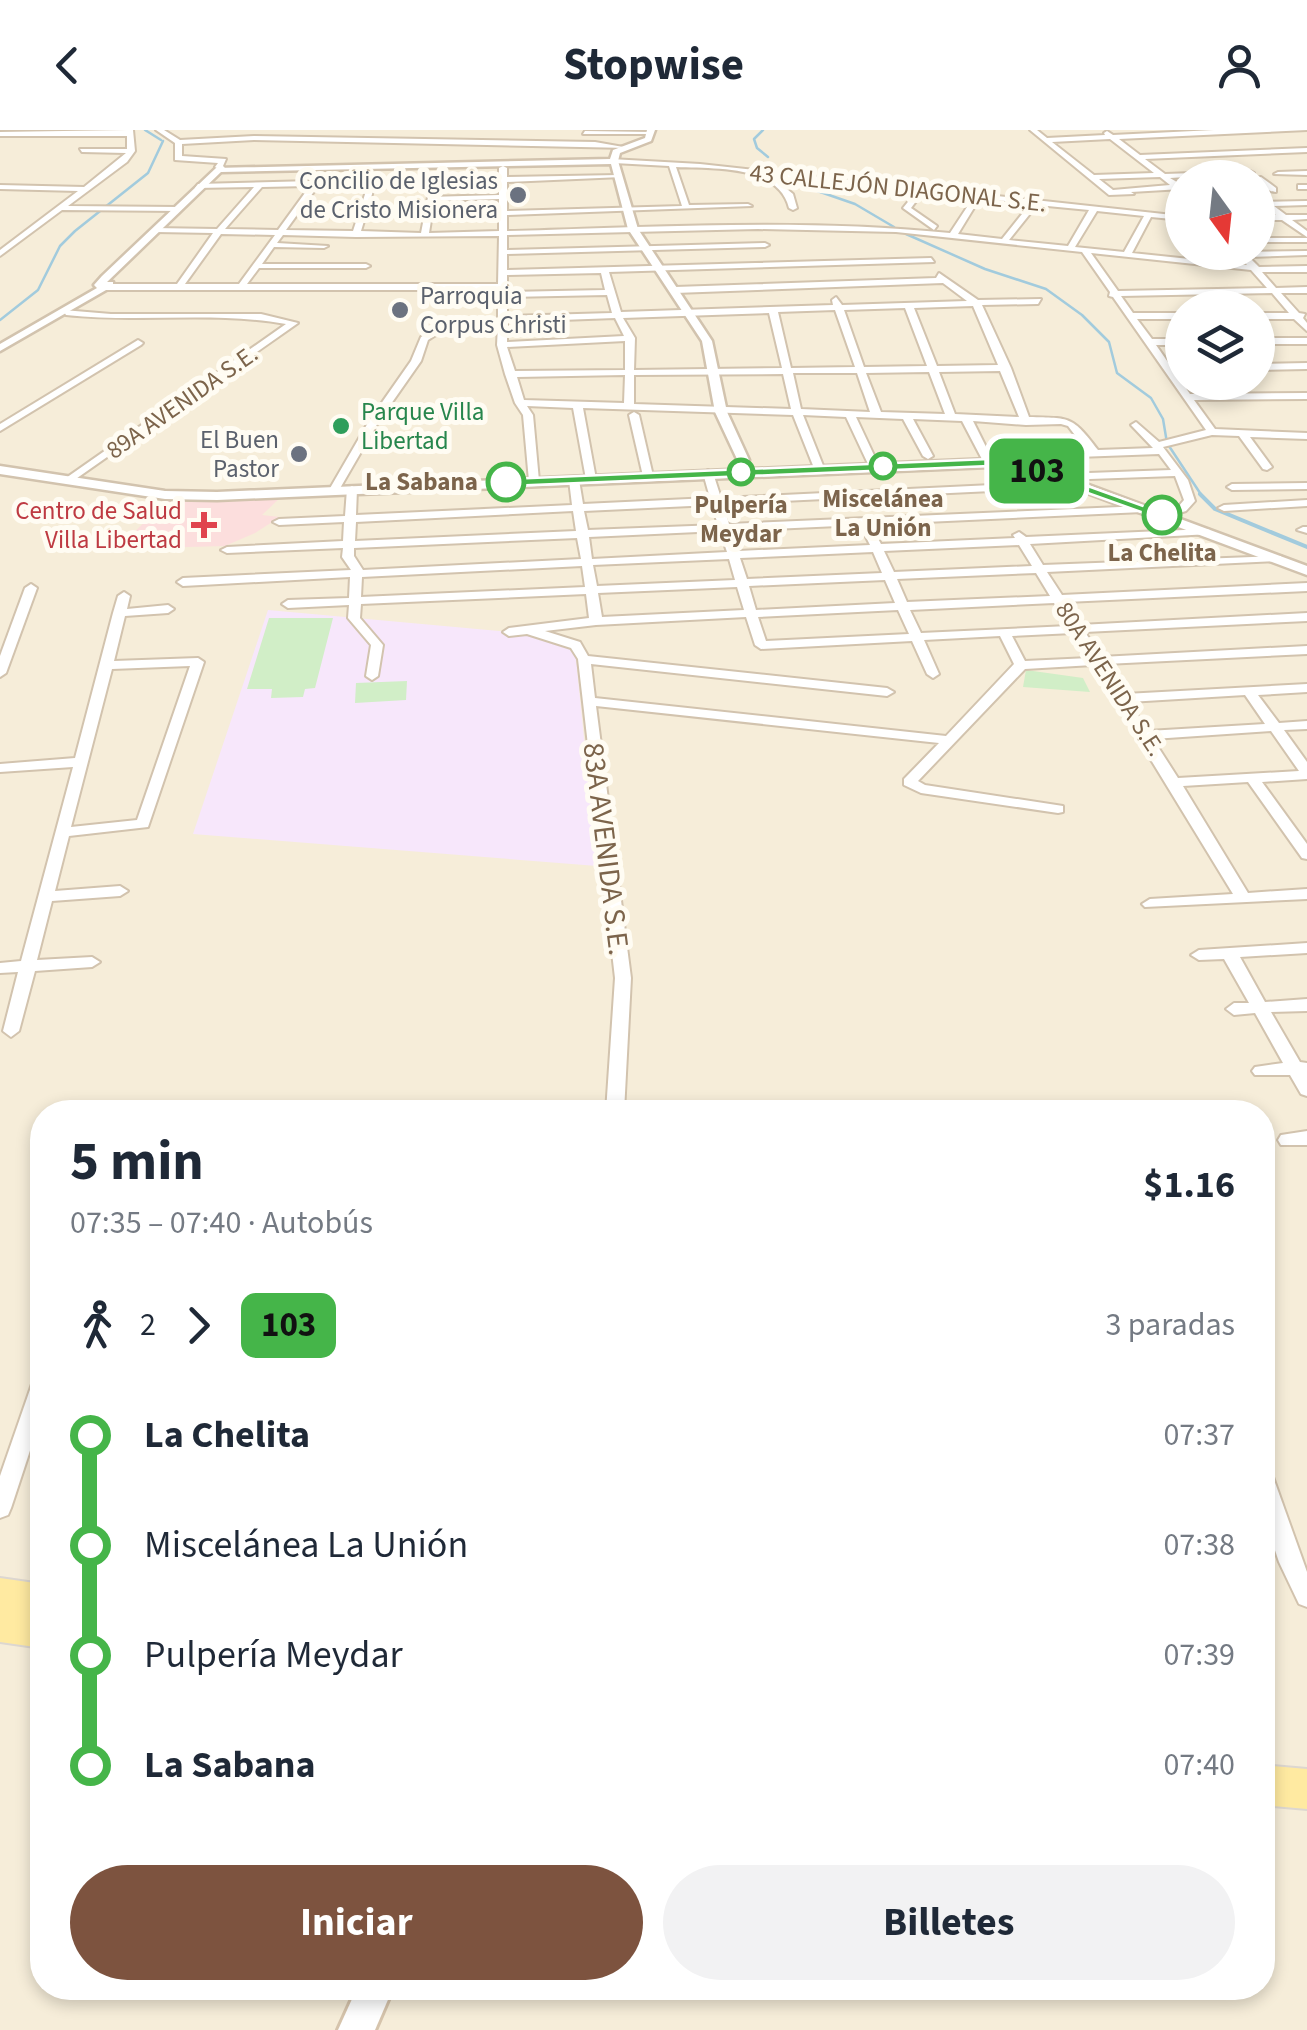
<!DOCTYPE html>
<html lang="es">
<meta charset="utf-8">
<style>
:root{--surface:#fff;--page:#f2f2f3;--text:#1f2937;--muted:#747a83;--accent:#7d533f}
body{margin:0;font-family:"Source Sans 3",sans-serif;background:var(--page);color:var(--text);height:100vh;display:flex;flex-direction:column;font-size:38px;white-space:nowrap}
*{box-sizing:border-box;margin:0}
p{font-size:32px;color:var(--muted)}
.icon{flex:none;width:55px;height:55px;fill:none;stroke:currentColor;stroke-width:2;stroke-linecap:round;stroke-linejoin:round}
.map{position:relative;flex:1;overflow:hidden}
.details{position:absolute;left:30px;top:970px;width:1245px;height:900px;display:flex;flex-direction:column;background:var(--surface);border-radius:40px;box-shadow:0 5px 15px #0003}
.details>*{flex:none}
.badge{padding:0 20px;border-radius:15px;font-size:35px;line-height:65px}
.needle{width:65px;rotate:165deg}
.buttons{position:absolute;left:1165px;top:30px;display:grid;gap:20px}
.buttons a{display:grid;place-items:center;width:110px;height:110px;border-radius:50%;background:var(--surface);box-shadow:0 5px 15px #0003;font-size:50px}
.map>.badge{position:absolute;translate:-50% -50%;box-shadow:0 0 0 5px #fff}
.legs{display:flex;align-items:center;gap:15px;height:110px;padding:0 40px;font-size:32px}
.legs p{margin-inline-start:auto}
.head{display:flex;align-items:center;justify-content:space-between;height:170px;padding:0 40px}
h1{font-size:55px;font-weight:700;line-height:75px}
.action{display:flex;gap:20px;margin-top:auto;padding:20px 40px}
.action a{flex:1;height:115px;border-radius:60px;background:var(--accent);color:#fff;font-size:40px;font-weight:700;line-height:115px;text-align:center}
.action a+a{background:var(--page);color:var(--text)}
ul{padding:0 40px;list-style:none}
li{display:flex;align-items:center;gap:35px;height:110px;font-size:38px}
li i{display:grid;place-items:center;width:15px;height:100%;margin:0 12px;background:currentColor}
li i::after{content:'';width:25px;height:25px;margin:-12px;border:8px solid;border-radius:50%;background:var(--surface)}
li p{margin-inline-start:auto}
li:first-child i{background:linear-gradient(#0000 50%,currentColor 0)}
li:last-child i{background:linear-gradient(currentColor 50%,#0000 0)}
header{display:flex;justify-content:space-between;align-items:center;height:130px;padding:0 40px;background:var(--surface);font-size:45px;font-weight:700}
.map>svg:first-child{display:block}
.residential{fill:#f6edd9;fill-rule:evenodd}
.education{fill:#f7e7fb}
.medical{fill:#fcdedd}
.green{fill:#d1eec7}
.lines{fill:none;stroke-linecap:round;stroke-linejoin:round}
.stream-far1{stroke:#a2cbdd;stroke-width:2.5}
.stream{stroke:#a2cbdd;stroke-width:4}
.minor-casing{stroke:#d2c3ae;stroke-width:4}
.tertiary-casing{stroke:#d2c3ae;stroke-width:5}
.secondary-casing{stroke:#d6c4ac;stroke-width:6}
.primary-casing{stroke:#ddd7d0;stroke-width:4}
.minor{fill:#fff;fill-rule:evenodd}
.tertiary{fill:#fff;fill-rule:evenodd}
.secondary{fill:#fff;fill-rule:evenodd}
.primary{fill:#ffeaa1;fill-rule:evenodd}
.line-1{fill:#45b549;stroke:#fff;stroke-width:2.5}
.worship-dot{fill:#6b7280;stroke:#fffcf3;stroke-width:4}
.leisure-dot{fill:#2e9e5b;stroke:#fffcf3;stroke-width:4}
.stop-1-dot{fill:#fff;stroke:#45b549;stroke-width:5}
.health-dot{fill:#e0444e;stroke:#fffcf3;stroke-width:4}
.labels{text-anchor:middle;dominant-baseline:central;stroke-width:10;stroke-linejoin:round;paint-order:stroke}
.far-worship-label{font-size:25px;fill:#5b616d;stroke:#fffcf3;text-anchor:end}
.far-street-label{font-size:25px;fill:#7c644b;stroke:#fffcf3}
.far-leisure-label{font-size:25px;fill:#27864d;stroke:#fffcf3;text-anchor:start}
.far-stop-label{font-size:25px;font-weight:bold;fill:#7c644b;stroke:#fffcf3}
.far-health-label{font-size:25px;fill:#be3a42;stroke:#fffcf3;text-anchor:end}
.street-label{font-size:30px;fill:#7c644b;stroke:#fffcf3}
</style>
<header><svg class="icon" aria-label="back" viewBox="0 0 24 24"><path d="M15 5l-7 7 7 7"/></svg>Stopwise<svg class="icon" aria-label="person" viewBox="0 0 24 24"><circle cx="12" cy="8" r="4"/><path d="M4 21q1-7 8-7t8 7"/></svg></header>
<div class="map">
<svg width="1307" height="1900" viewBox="0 0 1307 1900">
<rect width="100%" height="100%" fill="#fef9eb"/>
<!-- residential -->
<path class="residential" d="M0 0H1307V1900H0ZM1182 48H1258V122H1182ZM1182 178H1258V252H1182ZM42 982H1262V1858H42Z"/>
<!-- education -->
<polygon class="education" points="268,480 521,503 575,519 597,736 193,704"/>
<!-- medical -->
<polygon class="medical" points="281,367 262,385 280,387 255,403 225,416 117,419 168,369"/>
<!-- green -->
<g class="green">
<polygon points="269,488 333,488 315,558 305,559 303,567 271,568 272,559 247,559"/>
<polygon points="1026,540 1083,548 1090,562 1023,557"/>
<polygon points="407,551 406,570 355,573 356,553"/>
</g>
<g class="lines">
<!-- stream-far1 -->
<g class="stream-far1">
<polyline points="145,0 161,10"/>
<polyline points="763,0 754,9 757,18 768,27"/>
<polyline points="774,46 855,74 894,97"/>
<polyline points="906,104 985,139 1046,159 1082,185 1109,212 1117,243 1151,268 1163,289 1167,313 1202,366"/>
<polyline points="0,190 38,160 60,116 75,101 148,43 163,11"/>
</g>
<!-- stream -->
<polyline class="stream" points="1200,364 1215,379 1307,417"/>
<defs>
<g id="minor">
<polygon points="127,0 133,0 135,21 127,32 68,76 177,77 180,81 62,80 0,126 0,120 78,61 0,59 0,55 84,57 126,23 82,22 80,19 127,19 127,6 0,6 0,2"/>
<polygon points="156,0 164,0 180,10 254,6 595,12 629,18 254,10 182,14 182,26 226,29 223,36 226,39 222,41 215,37 218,33 175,30 175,13"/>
<path d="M1030 0H1037L1047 8 1105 5 1104 3 1107 1 1113 5 1214 0H1307L1119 9 1140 25 1307 18V22L1145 29 1165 44 1250 41 1254 43 1170 48 1182 55V59L1131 62 1134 64 1109 65ZM1110 9 1154 43 1094 45 1052 12ZM1160 47 1170 55 1113 60 1099 49Z"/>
<polygon points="585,1 650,2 653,4 583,4"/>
<path d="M611 29 700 34 1182 86V90L1151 87 1132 123 1247 135 1236 122 1307 121V125L1249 127 1259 137 1307 136V142H1262L1276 158 1307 157V163H1281L1299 183 1305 184 1303 188 1307 193V201L1294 189H1258V183H1289L1272 163 1121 166 1133 183H1182V189H1137L1152 209H1182V215H1156L1190 264 1307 263V269L1194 270 1215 299 1307 303V309L1250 307 1272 337 1267 340 1263 339 1239 306 1212 305 1163 317 1188 350 1195 371 1186 381 1163 388 1157 385 1159 383 1178 377 1184 370 1175 346 1061 350 1056 347 1061 344 1171 340 1159 324 1023 329 1001 337 996 334 1021 323 1087 321 1068 296 1061 294 1026 295 973 291 994 333 989 336 984 333 962 291 913 289 933 326 928 329 923 326 903 289 856 287 879 336 874 339 869 336 846 287 803 285 824 338 819 341 814 338 793 285 583 278 596 349 591 352 586 349 573 278 527 276 533 285 539 351 534 354 529 351 523 285 515 273 505 244 497 215 498 195 442 201 428 210 421 231 379 291 339 360 334 363 329 360 369 291 411 231 421 207 440 196 498 190V160H102L98 157 102 154H177L213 103 156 102 153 98 217 99 254 57 195 58 198 54 313 51 320 45 324 47 321 51 499 47V38L503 36 507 38V47L618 45 622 47 507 52V81L682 76 669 36 614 33ZM676 37C713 39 778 34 789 78L793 80 797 78 793 64 771 46 916 62 903 78 934 100 937 96 911 78 923 62 973 68 950 103C803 88 654 97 507 101V85L752 76 748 74 689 75ZM499 52V65L428 67 421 103 361 101 375 54ZM368 55 353 101 286 100 318 56ZM310 56 278 100 225 99 262 57ZM980 68 1030 74 1002 109 958 104ZM499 69V101L429 103 434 71ZM1037 75 1089 80 1068 116 1009 110ZM1097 81 1144 86 1124 122 1075 117ZM758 99 896 102 1082 122 1110 162 1109 166 1113 167 1206 300 1159 312 1136 292 1131 295 1153 318 1098 320C1072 286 1071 288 1029 287L1011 238 982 175 1038 174 1041 169 978 170 939 143 936 148 675 157 671 160 675 163 943 153 967 171 842 175 836 167 832 170 833 175 621 182 609 142 934 132 931 128 507 140V124L765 117 769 115 765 113 507 120V105ZM221 104 275 105 239 154H185ZM283 105 356 107 499 106 498 154H247L259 138H366L370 136 366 134H262L274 117 324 118 328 116 277 113ZM1091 123 1251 140 1267 158 1118 161ZM601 143 605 160 507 162V145ZM607 165 612 183 507 186V167ZM973 176 998 235 937 236 914 178ZM905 178 927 236 864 237 844 180ZM835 180 855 237 791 238 778 182ZM769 183 782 238 634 240 635 208 623 188ZM615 188 624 206 507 212V192ZM625 211V240L515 241 507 217ZM1000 241 1019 287 955 284 939 242ZM929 242 945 284 881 282 866 243ZM793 243H857L870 282 801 279ZM783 244 791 279 634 274V245ZM625 245 624 273 524 270 517 247Z"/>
<polygon points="1307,41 1307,45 1274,44 1278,42"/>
<path d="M1261 47 1276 58V62C1265 62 1260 51 1255 48Z"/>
<rect x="1298" y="55" width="9" height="4"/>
<polygon points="1307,71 1307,75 1274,76 1286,85 1307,85 1307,89 1292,90 1307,101 1307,107 1282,90 1258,90 1258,86 1276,85 1260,76 1260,72"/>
<rect x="1258" y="108" width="49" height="4"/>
<path d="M63 180 111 184H261L298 193 70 353 65 350 66 348 286 194C214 181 139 193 66 185Z"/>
<rect x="1258" y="208" width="49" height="6"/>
<polygon points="138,210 143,213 141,215 0,301 0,294"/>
<polygon points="1307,233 1307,239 1258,240 1258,234"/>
<polygon points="634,282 639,285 653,346 648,349 643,346 629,285"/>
<path d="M708 340 713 343 721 368 1075 351 1080 354 1075 357 723 374 729 394 1143 376 1149 379 1143 382 731 401 738 421 870 415 866 407 872 404 876 405 881 414 1015 408 1013 405 1019 402 1026 407 1206 399 1210 400V404L1030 414 1043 435 1281 426V430L1277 431 1047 442 1062 465 1307 453V461L1066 472 1080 495 1307 483V491L1085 502 1101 527 1307 516V524L1106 534 1125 564 1307 554V562L1258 565 1279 593 1307 591V599L1284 600 1307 632V649L1262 652 1307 714V729L1302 728 1248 652 1183 656 1248 763 1307 759V769L1145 777 1142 774 1150 769 1233 764 1093 535 1025 539 918 651 925 655 1063 676V682L1058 683 921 663 904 655V649L939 613 596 576 631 848 624 982H606L615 848 578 529 571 518 527 504 509 506 503 502 509 498 589 488 586 464 361 474 360 488 383 515 378 546 372 550 366 546 371 515 348 488 349 475 288 478 282 474 288 470 349 468 350 447 183 456 177 452 183 448 351 440 342 427 343 418 227 423 221 420 227 417 343 411 344 392 279 395 273 392 279 389 345 386 347 359 352 356 357 359 356 385 572 375 569 350 574 347 579 350 583 374 710 368 703 343ZM712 375 718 395 588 400 584 381ZM573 381 576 401 355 411 356 392ZM720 401 727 422 592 429 589 407ZM577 408 581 429 363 440 354 426V418ZM1019 415 1032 436 894 442 884 421ZM873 422 882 443 747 449 740 428ZM729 429 735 450 597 456 593 435ZM582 436 585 457 361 467 362 447ZM1036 443 1050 466 907 472 897 449ZM885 450 895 473 756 480 749 456ZM737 457 744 480 602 487 598 463ZM1054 473 1068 496 921 503 910 480ZM898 480 909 504 766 511 758 487ZM746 487 755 515 761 519 912 511 927 544 933 548 939 544 924 510 1000 506 1014 534 946 606 595 568 591 534 887 566 894 562 887 558 588 526 580 512 545 501 596 495ZM1073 503 1089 528 1025 531 1012 506ZM1245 565 1265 594 1148 601 1129 572ZM1271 601 1299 641 1178 648 1153 609Z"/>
<polygon points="1307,353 1307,359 1232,360 1227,357 1232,354"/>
<polygon points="1307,370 1307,376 1224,381 1218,378 1224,375"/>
<polygon points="1303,397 1307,397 1307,403 1297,400"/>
<polygon points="31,454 37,458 6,543 0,547 0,526 25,458"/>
<path d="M124 462 130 466 127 479 168 475 174 479 168 483 125 486 114 531 198 528 204 532 148 697 69 706 55 761 120 756 128 761 120 766 52 771 37 830 92 827 100 832 92 837 35 841 19 901 11 907 3 901 18 842 0 843V833L21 831 73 637 0 642V634L75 628 113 483 118 466ZM190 536 137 690 71 697 112 539Z"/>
<polygon points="1307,813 1307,823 1240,827 1265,872 1307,869 1307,881 1271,882 1300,932 1307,933 1307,966 1301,964 1290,945 1255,945 1252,941 1255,937 1283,933 1255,883 1234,885 1226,879 1234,873 1249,873 1224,829 1199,830 1191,825 1199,820"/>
<polygon points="1307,1001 1307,1015 1281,1015 1278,1010 1281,1005"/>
<polygon points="42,1245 42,1284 11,1378 8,1385 0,1388 0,1346 32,1254 35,1248"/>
<polygon points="1262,1338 1270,1340 1273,1347 1307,1442 1307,1477 1299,1474 1279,1432 1262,1382"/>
</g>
<g id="tertiary">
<polygon points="647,0 655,0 651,11 620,23 618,31 638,99 712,211 727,282 749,330 742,338 732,335 737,329 715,282 702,211 628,99 611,34 221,42 107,152 113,152 113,156 0,221 0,214 97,158 94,155 102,146 216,38 610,29 613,20 645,8"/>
<polygon points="989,329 1062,345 1307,436 1307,445 1055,351 989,337 217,370 165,369 0,344 0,336 165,361 217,362"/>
</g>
<polygon id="secondary" points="357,1858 393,1858 375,1900 338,1900"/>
<g id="primary">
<polygon points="0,1448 42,1454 42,1518 0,1512"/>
<polygon points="1262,1635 1307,1639 1307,1679 1262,1675"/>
</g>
</defs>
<!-- minor casing -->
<use href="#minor" class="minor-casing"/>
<!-- tertiary casing -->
<use href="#tertiary" class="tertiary-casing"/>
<!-- secondary casing -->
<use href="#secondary" class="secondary-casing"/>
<!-- primary casing -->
<use href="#primary" class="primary-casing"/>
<!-- minor -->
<use href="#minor" class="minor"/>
<!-- tertiary -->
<use href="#tertiary" class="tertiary"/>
<!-- secondary -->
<use href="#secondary" class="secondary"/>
<!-- primary -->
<use href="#primary" class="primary"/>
</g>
<!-- line-1 -->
<polygon class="line-1" points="989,329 1035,337 1168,385 1158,388 1029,342 989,336 506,356 500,352 506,349"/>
<!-- markers -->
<g class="worship-dot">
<circle cx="518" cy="65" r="10"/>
<circle cx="400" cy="180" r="10"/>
<circle cx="299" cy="324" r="10"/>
</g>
<circle class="leisure-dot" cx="341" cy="296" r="10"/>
<g class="stop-1-dot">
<circle cx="883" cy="336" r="12"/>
<circle cx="741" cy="342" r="12"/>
<circle cx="506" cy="352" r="18"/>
<circle cx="1162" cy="385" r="18"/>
</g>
<path class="health-dot" d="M199 380h10v10h10v10h-10v10h-10v-10h-10v-10h10z"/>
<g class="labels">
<!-- far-worship labels -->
<g class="far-worship-label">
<text x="498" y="51">Concilio de Iglesias<tspan x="498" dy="29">de Cristo Misionera</tspan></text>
<text x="420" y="166" text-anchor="start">Parroquia<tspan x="420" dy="29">Corpus Christi</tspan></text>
<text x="279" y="310">El Buen<tspan x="279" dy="29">Pastor</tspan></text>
</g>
<!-- far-street labels -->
<g class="far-street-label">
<text transform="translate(898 58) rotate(6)">43 CALLEJÓN DIAGONAL S.E.</text>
<text transform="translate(182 272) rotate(-35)">89A AVENIDA S.E.</text>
<text transform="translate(1110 549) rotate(57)">80A AVENIDA S.E.</text>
</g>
<!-- far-leisure labels -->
<g class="far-leisure-label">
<text x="361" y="282">Parque Villa<tspan x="361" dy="29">Libertad</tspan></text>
</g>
<!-- far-stop labels -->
<g class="far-stop-label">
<text x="478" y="352" text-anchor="end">La Sabana</text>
<text x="883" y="369">Miscelánea<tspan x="883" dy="29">La Unión</tspan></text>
<text x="741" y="375">Pulpería<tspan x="741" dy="29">Meydar</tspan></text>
<text x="1162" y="423">La Chelita</text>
</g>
<!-- far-health labels -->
<g class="far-health-label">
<text x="182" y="381">Centro de Salud<tspan x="182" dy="29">Villa Libertad</tspan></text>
</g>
<!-- street labels -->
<g class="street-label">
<text transform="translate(606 719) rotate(83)">83A AVENIDA S.E.</text>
</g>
</g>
</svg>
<div class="buttons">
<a><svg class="needle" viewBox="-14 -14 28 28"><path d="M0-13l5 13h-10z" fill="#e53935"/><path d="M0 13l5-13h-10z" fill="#747a83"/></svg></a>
<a><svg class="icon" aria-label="layers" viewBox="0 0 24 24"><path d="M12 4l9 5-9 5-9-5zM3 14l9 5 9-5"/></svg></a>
</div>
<b class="badge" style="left:1037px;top:341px;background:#45b549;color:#111">103</b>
<section class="details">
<div class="head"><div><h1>5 min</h1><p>07:35 – 07:40 · Autobús</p></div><b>$1.16</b></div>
<div class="legs"><svg class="icon" aria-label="walk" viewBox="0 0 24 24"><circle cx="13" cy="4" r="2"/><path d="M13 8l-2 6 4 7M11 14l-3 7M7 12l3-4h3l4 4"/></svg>2<svg class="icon" aria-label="forward" viewBox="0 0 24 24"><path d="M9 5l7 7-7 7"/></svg><b class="badge" style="background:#45b549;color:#111">103</b><p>3 paradas</p></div>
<ul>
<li><i style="color:#45b549"></i><b>La Chelita</b><p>07:37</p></li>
<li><i style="color:#45b549"></i><span>Miscelánea La Unión</span><p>07:38</p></li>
<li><i style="color:#45b549"></i><span>Pulpería Meydar</span><p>07:39</p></li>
<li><i style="color:#45b549"></i><b>La Sabana</b><p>07:40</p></li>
</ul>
<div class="action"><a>Iniciar</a><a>Billetes</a></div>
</section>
</div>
